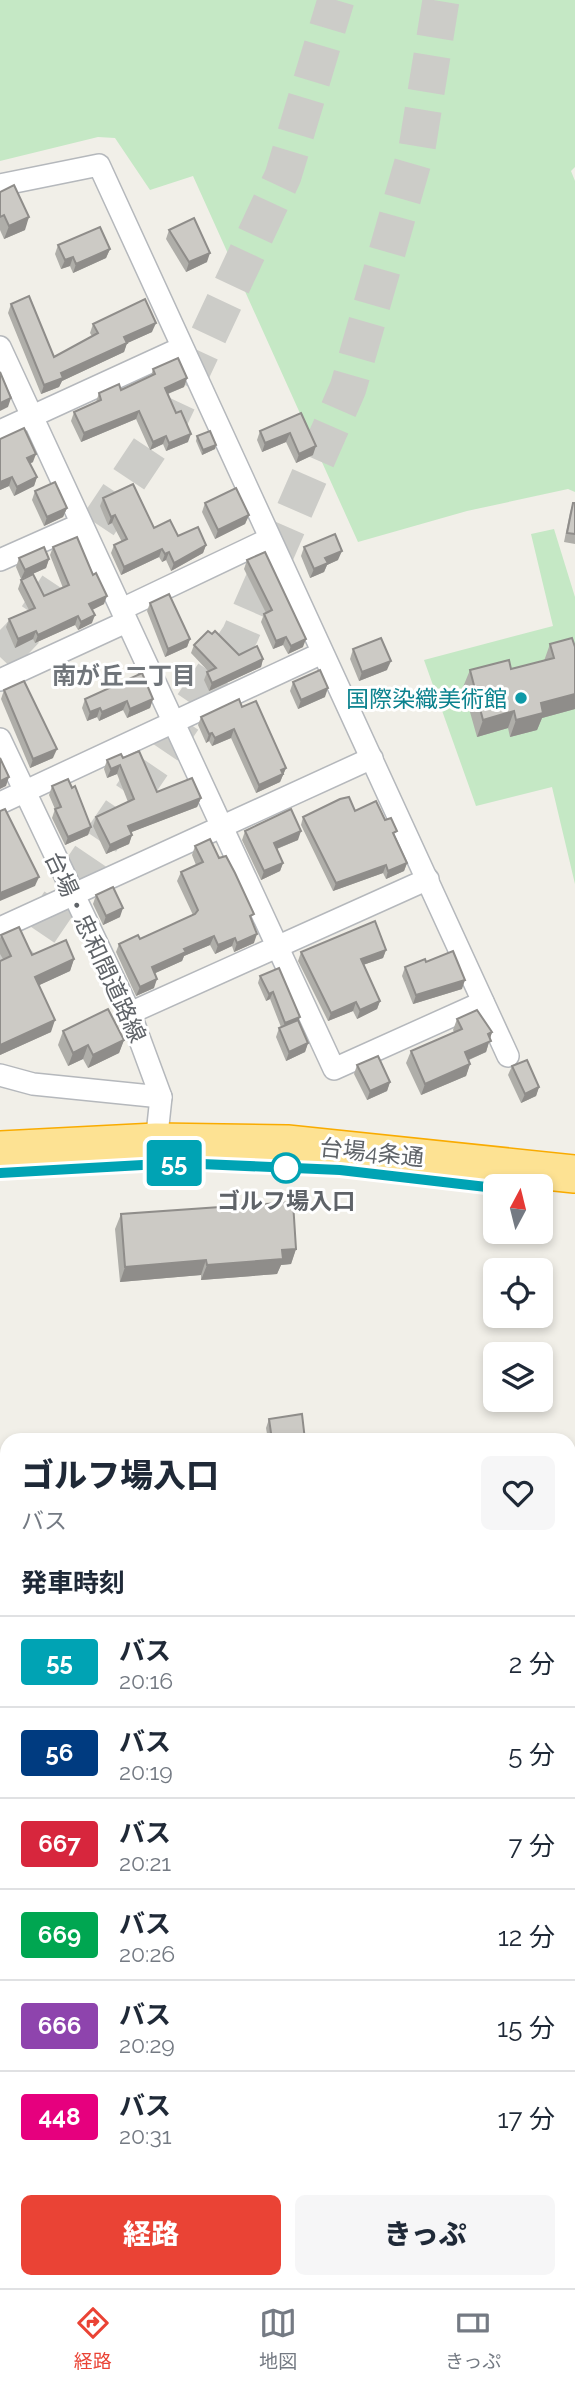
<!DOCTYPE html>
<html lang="ja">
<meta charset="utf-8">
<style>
:root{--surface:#fff;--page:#f6f6f7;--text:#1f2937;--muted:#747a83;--line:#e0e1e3;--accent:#ea4335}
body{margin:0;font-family:Raleway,"Noto Sans JP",sans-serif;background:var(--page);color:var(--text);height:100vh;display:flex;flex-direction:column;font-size:26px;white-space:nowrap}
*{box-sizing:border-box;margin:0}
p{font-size:23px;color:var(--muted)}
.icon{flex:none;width:38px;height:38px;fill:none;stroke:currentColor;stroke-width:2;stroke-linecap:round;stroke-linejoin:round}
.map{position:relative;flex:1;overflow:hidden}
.drawer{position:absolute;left:0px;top:1433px;width:576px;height:856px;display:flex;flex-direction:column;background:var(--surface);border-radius:21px 21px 0 0;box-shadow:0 4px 10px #0003}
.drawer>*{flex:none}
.badge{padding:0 14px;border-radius:5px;font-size:24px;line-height:46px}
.needle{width:46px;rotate:7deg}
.fabs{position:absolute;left:483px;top:1174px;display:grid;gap:14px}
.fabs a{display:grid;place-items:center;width:70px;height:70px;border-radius:10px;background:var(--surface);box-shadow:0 4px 10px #0003;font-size:35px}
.map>.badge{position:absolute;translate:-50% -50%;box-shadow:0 0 0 4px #fff}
h2{padding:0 21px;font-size:26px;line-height:63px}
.round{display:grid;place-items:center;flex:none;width:74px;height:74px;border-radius:10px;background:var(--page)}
.headline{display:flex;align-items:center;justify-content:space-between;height:119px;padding:0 21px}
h1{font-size:33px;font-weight:800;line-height:52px}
.primary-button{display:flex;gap:14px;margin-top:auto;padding:14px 21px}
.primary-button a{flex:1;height:80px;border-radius:10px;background:var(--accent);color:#fff;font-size:28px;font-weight:800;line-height:80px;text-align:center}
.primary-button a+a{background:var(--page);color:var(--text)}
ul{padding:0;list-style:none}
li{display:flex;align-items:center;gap:21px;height:91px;padding:0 21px;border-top:2px solid var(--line)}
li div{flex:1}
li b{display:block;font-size:26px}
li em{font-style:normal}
li .badge{min-width:77px;font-weight:700;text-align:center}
.tab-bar{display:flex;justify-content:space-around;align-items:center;height:98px;border-top:2px solid var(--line);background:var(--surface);font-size:19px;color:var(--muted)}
.tab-bar a{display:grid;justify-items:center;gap:4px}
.tab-bar .active{color:var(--accent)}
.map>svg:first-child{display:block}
.green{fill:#c5e8c5}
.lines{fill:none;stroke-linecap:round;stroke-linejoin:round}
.highway-tunnel{stroke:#ccccc8;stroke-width:37;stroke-dasharray:37 18;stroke-linecap:butt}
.street-casing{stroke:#b5b8bc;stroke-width:24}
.highway-casing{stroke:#f9ab00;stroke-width:40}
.street{stroke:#fff;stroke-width:21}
.highway{stroke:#fde293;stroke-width:37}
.wall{fill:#afaea9}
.shaded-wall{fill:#8f8d8a}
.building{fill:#cccac5;stroke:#8f8d8a;stroke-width:2}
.line-casing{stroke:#fff;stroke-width:16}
.line{stroke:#00a3b4;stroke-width:10}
.culture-dot{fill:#0f9aa8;stroke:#fff;stroke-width:2.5}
.stop-dot{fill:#fff;stroke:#00a3b4;stroke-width:3.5}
.labels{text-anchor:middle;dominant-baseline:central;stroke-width:6;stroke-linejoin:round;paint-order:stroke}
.culture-label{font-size:23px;fill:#0d838f;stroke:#fff;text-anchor:end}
.street-label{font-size:23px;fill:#5f6368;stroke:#fff}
.stop-label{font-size:23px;font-weight:bold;fill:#5f6368;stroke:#fff}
.neighbourhood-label{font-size:24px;font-weight:bold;fill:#70757a;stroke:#fff}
</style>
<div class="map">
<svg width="575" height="2288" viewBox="0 0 575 2288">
<rect width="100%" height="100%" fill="#f1efe8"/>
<!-- green -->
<g class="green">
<polygon points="0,0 575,0 575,167 571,171 575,181 575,492 568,489 467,511 358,542 193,176 150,190 115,138 98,137 0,161"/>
<polygon points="554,529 575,597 575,884 552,787 476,806 424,660 553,626 531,534"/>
</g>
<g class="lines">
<!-- highway-tunnel -->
<g class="highway-tunnel">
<polyline points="0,657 35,620 171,416 283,176 336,0"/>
<polyline points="0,971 36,937 240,635 348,388 417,148 441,0"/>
</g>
<defs>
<g id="street">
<polyline points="0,185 99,165 508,1056"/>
<polyline points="0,347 334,1069 483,1002"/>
<polyline points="0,431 181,348"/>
<polyline points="0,560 81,524"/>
<polyline points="122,609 269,539"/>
<polyline points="0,680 126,622"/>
<polyline points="0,739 130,1013 161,1097 154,1163"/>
<polyline points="0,803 322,653"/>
<polyline points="0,928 372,758"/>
<polyline points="130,1013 428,879"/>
<polyline points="0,1075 33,1084 161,1097"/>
</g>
<polyline id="highway" points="0,1150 156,1142 287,1144 575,1174"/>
</defs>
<!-- street casing -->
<use href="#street" class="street-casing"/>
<!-- highway casing -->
<use href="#highway" class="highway-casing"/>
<!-- street -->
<use href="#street" class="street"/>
<!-- highway -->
<use href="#highway" class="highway"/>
</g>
<!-- wall -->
<g class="wall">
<polygon points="0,192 25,230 4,239 0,230"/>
<polygon points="169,230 207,262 186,272 166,239"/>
<polygon points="58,245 110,249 106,258 73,273 70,266 61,269 55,254"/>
<polygon points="11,304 54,357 92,336 90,333 93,324 152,332 127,343 124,352 62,381 59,387 41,394 8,313"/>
<polygon points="153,369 187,378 184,387 168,394 188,442 166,451 163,444 150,450 136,419 81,442 71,421 74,412 96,402 99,393 121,390 151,376"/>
<polygon points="301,413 313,455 296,463 286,442 262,452 257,440 260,431"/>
<polygon points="197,436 216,445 215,449 202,455 196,441"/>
<polygon points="0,439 33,462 30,464 37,477 34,486 14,496 9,486 0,490"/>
<polygon points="35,491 67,508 63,517 44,526 32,500"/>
<polygon points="103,498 154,528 206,545 203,553 171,571 166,560 162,562 159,557 121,575 111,553 114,545 122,542 112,523 108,525 100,506"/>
<polygon points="205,503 249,515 245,524 215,539 202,512"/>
<polygon points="573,503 575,503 575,544 564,542 570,512"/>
<polygon points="53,547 104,604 92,610 92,623 78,630 75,625 35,643 33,639 15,648 6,627 9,619 29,610 18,589 21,580 44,596 63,588 50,555"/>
<polygon points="304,547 338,560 327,565 324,572 310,578 301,556"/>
<polygon points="19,558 49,559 46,568 21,579 16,567"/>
<polygon points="247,560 303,647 288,654 283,645 273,649 261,622 264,614 266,613 244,569"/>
<polygon points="150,603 190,639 187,647 165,657 147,611"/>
<polygon points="212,634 239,655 263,659 261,667 209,691 204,680 207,672 208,671 191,653 194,645"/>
<polygon points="550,644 575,647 575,709 542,718 537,730 510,737 508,728 477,737 463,687 470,670 511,669 544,661"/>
<polygon points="353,649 387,670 359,681 350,659"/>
<polygon points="293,682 325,697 298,709 290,691"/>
<polygon points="4,690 53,758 30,768 1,699"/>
<polygon points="85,699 153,699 150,708 127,718 123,710 99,721 97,717 87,721 82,708"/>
<polygon points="242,707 286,768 280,782 256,793 231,738 212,746 209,741 206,743 198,725 201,717"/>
<polygon points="123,758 157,792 201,798 197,807 131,832 132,835 129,844 106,854 93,826 96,817 128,802 117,774 107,778 104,769 107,760"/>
<polygon points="52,786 72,788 91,827 88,835 65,845 52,818 55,809 49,795"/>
<polygon points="355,811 385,820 395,836 407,863 404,871 386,879 383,873 333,891 301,825 303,817"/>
<polygon points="245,831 298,840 277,849 283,863 280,871 261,880 242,840"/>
<polygon points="195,846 219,858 251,920 254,943 234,952 232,946 215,954 210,945 184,956 182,961 155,973 154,988 136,996 116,952 119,944 140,939 193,915 177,881 181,872 196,865 192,855"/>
<polygon points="96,895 120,917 103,925 93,904"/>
<polygon points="1,935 32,955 74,959 70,971 39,985 51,1032 0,1055 0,961 3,959 0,954 0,938"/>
<polygon points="386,950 383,958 363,965 380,1001 377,1009 357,1019 353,1011 328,1021 298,961 301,952"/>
<polygon points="405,967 462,989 413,1004 402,976"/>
<polygon points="260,976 299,1021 308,1043 305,1052 286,1061 276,1037 279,1028 281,1027 270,999 266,1001 258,983"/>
<polygon points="457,1019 492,1032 486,1052 469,1060 470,1064 466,1076 421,1095 406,1063 411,1051 454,1032 453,1030"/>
<polygon points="63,1031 124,1040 119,1053 88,1068 83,1059 68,1066 58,1045"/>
<polygon points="357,1065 390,1082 387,1091 367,1100 354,1074"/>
<polygon points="512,1066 539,1087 536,1096 521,1103 508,1075"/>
<polygon points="121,1214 296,1249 291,1264 281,1265 277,1274 201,1280 201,1275 120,1282 115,1229"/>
<polygon points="269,1419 305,1440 268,1440 266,1428"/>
<polygon points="500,2282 535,2282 536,2284 534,2288 498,2288"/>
</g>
<!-- shaded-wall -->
<g class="shaded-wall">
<polygon points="29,217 25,230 4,239 9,226"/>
<polygon points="110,249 106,258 73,273 76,264"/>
<polygon points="210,253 207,262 186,272 189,262"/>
<polygon points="73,257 70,266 61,269 65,260"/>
<polygon points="156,323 152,332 121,346 124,337"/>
<polygon points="127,343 124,352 62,381 59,387 41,394 44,385 61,373"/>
<polygon points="187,378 184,387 162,396 165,388"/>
<polygon points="11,398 8,407 0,411 0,403"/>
<polygon points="139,411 136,419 81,442 84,433"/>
<polygon points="290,433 286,442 262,452 265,443"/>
<polygon points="191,434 188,442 166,451 169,443"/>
<polygon points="166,436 163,444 150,450 153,442"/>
<polygon points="216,445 215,449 202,455 203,450"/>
<polygon points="316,446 313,455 296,463 299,454"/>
<polygon points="36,454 33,462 24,466 27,458"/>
<polygon points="12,477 9,486 0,490 0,482"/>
<polygon points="37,477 34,486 14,496 17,487"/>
<polygon points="67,508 63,517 44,526 47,517"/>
<polygon points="115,515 112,523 108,525 111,517"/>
<polygon points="249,515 245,524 215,539 218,530"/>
<polygon points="206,545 203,553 171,571 174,563"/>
<polygon points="162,549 159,557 121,575 124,567"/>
<polygon points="342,551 338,560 327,565 324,572 310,578 314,569 325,558"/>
<polygon points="169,552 166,560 162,562 165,554"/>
<polygon points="49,559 46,568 21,579 25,570"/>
<polygon points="107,596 104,604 86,613 89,604"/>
<polygon points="95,615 92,623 78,630 81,622"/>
<polygon points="78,616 75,625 35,643 38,635"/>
<polygon points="36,631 33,639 15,648 18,639"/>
<polygon points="286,637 283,645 273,649 276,641"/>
<polygon points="190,639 187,647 165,657 168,649"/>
<polygon points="306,639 303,647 288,654 291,646"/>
<polygon points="263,659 261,667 209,691 212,683"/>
<polygon points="391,661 387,670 359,681 362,672"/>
<polygon points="328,688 325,697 298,709 301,700"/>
<polygon points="575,694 575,709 542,718 537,730 510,737 516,720 541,703"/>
<polygon points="153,699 150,708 127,718 130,709"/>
<polygon points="127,701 123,710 99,721 102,712"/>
<polygon points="100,708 97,717 87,721 90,712"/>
<polygon points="514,711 508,728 477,737 483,720"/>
<polygon points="234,729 231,738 212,746 215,738"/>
<polygon points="212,733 209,741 206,743 209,734"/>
<polygon points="57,749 53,758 30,768 33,759"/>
<polygon points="120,765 117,774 107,778 111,769"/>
<polygon points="286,768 280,782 256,793 259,785"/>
<polygon points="9,777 6,786 0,789 0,781"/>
<polygon points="201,798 197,807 124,835 128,826"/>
<polygon points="91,827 88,835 65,845 68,837"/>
<polygon points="301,831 298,840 271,851 274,843"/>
<polygon points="132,835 129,844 106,854 110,845"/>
<polygon points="283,863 280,871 261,880 264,871"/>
<polygon points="407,863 404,871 386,879 388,871"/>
<polygon points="386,865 383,873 333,891 336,883"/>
<polygon points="39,877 35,886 0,901 0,893"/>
<polygon points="123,908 120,917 103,925 106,916"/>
<polygon points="257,934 254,943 234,952 237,943"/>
<polygon points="214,936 210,945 184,956 182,961 149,976 152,967 184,949"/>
<polygon points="235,938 232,946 215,954 218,945"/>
<polygon points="386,950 383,958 357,967 361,959"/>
<polygon points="74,959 70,971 31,989 35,977"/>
<polygon points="157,979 154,988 136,996 140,987"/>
<polygon points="465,980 462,989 413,1004 416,995"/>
<polygon points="273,992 270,999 266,1001 269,994"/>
<polygon points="380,1001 377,1009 357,1019 360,1010"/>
<polygon points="356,1002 353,1011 328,1021 331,1013"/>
<polygon points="300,1017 297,1024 282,1030 285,1023"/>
<polygon points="55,1020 51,1032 0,1055 0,1045"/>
<polygon points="492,1032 486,1052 461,1063 465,1052 488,1034"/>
<polygon points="124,1040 119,1053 88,1068 93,1055"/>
<polygon points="308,1043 305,1052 286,1061 289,1052"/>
<polygon points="88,1045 83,1059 68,1066 73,1053"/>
<polygon points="470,1064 466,1076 421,1095 425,1084"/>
<polygon points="390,1082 387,1091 367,1100 370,1091"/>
<polygon points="539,1087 536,1096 521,1103 525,1094"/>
<polygon points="296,1249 291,1264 281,1265 277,1274 201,1280 207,1265 282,1250"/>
<polygon points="206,1260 201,1275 120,1282 125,1267"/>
</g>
<!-- building -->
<g class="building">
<polygon points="14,185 29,217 9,226 4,215 0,217 0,192"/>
<polygon points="194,218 210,253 189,262 169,230"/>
<polygon points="100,227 110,249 76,264 73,257 65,260 58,245"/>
<polygon points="29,296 54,357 98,333 93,324 145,299 156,323 124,337 127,343 61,373 63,378 44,385 11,304"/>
<polygon points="178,358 187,378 165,388 176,413 181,411 191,434 169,443 166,436 153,442 139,411 84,433 74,412 101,400 99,393 119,384 121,390 155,374 153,369"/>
<polygon points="0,372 11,398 0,403"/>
<polygon points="301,413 316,446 299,454 290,433 265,443 260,431"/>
<polygon points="24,428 36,454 27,458 37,477 17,487 12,477 0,482 0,439"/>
<polygon points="210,431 216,445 203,450 197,436"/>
<polygon points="55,482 67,508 47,517 35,491"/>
<polygon points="133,484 154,528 170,520 178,536 198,527 206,545 174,563 169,552 165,554 162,549 124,567 114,545 127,539 115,515 111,517 103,498"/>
<polygon points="236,488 249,515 218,530 205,503"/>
<polygon points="573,503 575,503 575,534 567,533"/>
<polygon points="335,534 342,551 325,558 328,563 314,569 304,547"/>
<polygon points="77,537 93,575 96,573 107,596 89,604 95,615 81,622 78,616 38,635 36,631 18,639 9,619 35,608 21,580 33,574 44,596 69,585 53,547"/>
<polygon points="44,547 49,559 25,570 19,558"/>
<polygon points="265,552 306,639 291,646 286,637 276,641 264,614 272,610 247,560"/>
<polygon points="169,594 190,639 168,649 150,603"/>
<polygon points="208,631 212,634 215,631 239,655 257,646 263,659 212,683 207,672 216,668 194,645"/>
<polygon points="381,638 391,661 362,672 353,649"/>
<polygon points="572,638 575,647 575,694 541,703 543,713 516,720 514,711 483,720 470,670 509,660 511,669 554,658 550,644"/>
<polygon points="320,670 328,688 301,700 293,682"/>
<polygon points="142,673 153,699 130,709 127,701 102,712 100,708 90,712 85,699"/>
<polygon points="24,681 57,749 33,759 4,690"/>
<polygon points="239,699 242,707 256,701 286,768 281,770 283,774 259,785 234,729 215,738 212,733 209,734 201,717"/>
<polygon points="139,751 157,792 192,778 201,798 128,826 132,835 110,845 96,817 134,799 120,765 111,769 107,760 121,754 123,758"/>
<polygon points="0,758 9,777 0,781"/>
<polygon points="68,779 72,788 75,786 91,827 68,837 55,809 61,807 52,786"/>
<polygon points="349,797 355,811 376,801 385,820 391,818 397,831 393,833 407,863 388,871 386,865 336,883 303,817 340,799"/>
<polygon points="5,809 39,877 0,893 0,811"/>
<polygon points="291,809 301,831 274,843 283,863 264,871 245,831"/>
<polygon points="210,839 219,858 226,856 235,873 254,914 250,916 257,934 237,943 235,938 218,945 214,936 184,949 186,952 152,967 157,979 140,987 119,944 138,935 140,939 195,914 198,910 181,872 203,862 195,846"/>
<polygon points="113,887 123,908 106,916 96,895"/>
<polygon points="375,921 386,950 361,959 380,1001 360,1010 356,1002 331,1013 301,952"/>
<polygon points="19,927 32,955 66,940 74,959 35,977 55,1020 0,1045 0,961 11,956 1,935"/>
<polygon points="453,951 465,980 416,995 405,967 425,959 426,962"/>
<polygon points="279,968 300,1017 285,1023 273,992 269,994 260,976"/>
<polygon points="108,1009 124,1040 93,1055 88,1045 73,1053 63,1031"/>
<polygon points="477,1010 492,1032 488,1034 491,1041 465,1052 470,1064 425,1084 411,1051 462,1029 457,1019"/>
<polygon points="298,1020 308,1043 289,1052 279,1028"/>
<polygon points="378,1056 390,1082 370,1091 357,1065"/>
<polygon points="527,1060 539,1087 525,1094 512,1066"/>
<polygon points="293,1202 296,1249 282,1250 283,1259 207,1265 206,1260 125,1267 121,1214"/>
<polygon points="302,1414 305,1440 272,1440 269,1419"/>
<polygon points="501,2282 535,2282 536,2284 530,2288 505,2288"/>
</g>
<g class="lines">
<defs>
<polyline id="line" points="0,1173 178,1163 340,1170 495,1188"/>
</defs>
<!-- line casing -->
<use href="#line" class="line-casing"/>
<!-- line -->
<use href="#line" class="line"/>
</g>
<!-- markers -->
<circle class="culture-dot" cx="521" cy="698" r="7"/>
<circle class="stop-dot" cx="286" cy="1168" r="14"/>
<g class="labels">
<!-- culture labels -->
<g class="culture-label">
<text x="507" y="698">国際染織美術館</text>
</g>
<!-- street labels -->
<g class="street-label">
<text transform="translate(96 947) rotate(65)">台場・忠和間道路線</text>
<text transform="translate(372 1152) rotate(6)">台場4条通</text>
</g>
<!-- stop labels -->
<g class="stop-label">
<text x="286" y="1200">ゴルフ場入口</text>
</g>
<!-- neighbourhood labels -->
<g class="neighbourhood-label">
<text x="124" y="675">南が丘二丁目</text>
</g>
</g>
</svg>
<div class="fabs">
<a><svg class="needle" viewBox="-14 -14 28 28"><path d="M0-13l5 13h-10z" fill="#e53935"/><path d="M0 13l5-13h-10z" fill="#747a83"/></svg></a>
<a><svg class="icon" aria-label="locate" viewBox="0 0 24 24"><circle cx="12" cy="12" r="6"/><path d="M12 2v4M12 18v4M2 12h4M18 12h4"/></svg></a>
<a><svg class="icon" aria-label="layers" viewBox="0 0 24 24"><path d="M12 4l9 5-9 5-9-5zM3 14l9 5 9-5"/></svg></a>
</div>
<b class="badge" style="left:174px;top:1163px;background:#00a3b4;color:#fff">55</b>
<section class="drawer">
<div class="headline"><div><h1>ゴルフ場入口</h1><p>バス</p></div><a class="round"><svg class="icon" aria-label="heart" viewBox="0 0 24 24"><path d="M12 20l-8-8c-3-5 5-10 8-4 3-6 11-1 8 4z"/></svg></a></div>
<h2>発車時刻</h2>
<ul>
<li><span class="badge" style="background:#00a3b4;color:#fff">55</span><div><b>バス</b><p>20:16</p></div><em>2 分</em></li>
<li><span class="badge" style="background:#003b80;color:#fff">56</span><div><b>バス</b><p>20:19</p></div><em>5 分</em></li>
<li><span class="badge" style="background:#d7263d;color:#fff">667</span><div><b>バス</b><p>20:21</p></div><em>7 分</em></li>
<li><span class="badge" style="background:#00a651;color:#fff">669</span><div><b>バス</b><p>20:26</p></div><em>12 分</em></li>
<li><span class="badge" style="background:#8e44ad;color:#fff">666</span><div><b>バス</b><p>20:29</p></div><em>15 分</em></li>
<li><span class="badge" style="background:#e6007e;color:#fff">448</span><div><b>バス</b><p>20:31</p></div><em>17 分</em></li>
</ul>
<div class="primary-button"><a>経路</a><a>きっぷ</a></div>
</section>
</div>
<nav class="tab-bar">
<a class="active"><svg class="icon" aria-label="directions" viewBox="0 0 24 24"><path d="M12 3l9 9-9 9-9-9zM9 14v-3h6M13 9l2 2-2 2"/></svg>経路</a>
<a><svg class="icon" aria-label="map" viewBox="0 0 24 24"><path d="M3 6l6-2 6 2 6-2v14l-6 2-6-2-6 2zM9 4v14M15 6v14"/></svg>地図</a>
<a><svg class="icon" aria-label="tickets" viewBox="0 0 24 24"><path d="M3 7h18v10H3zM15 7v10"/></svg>きっぷ</a>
</nav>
